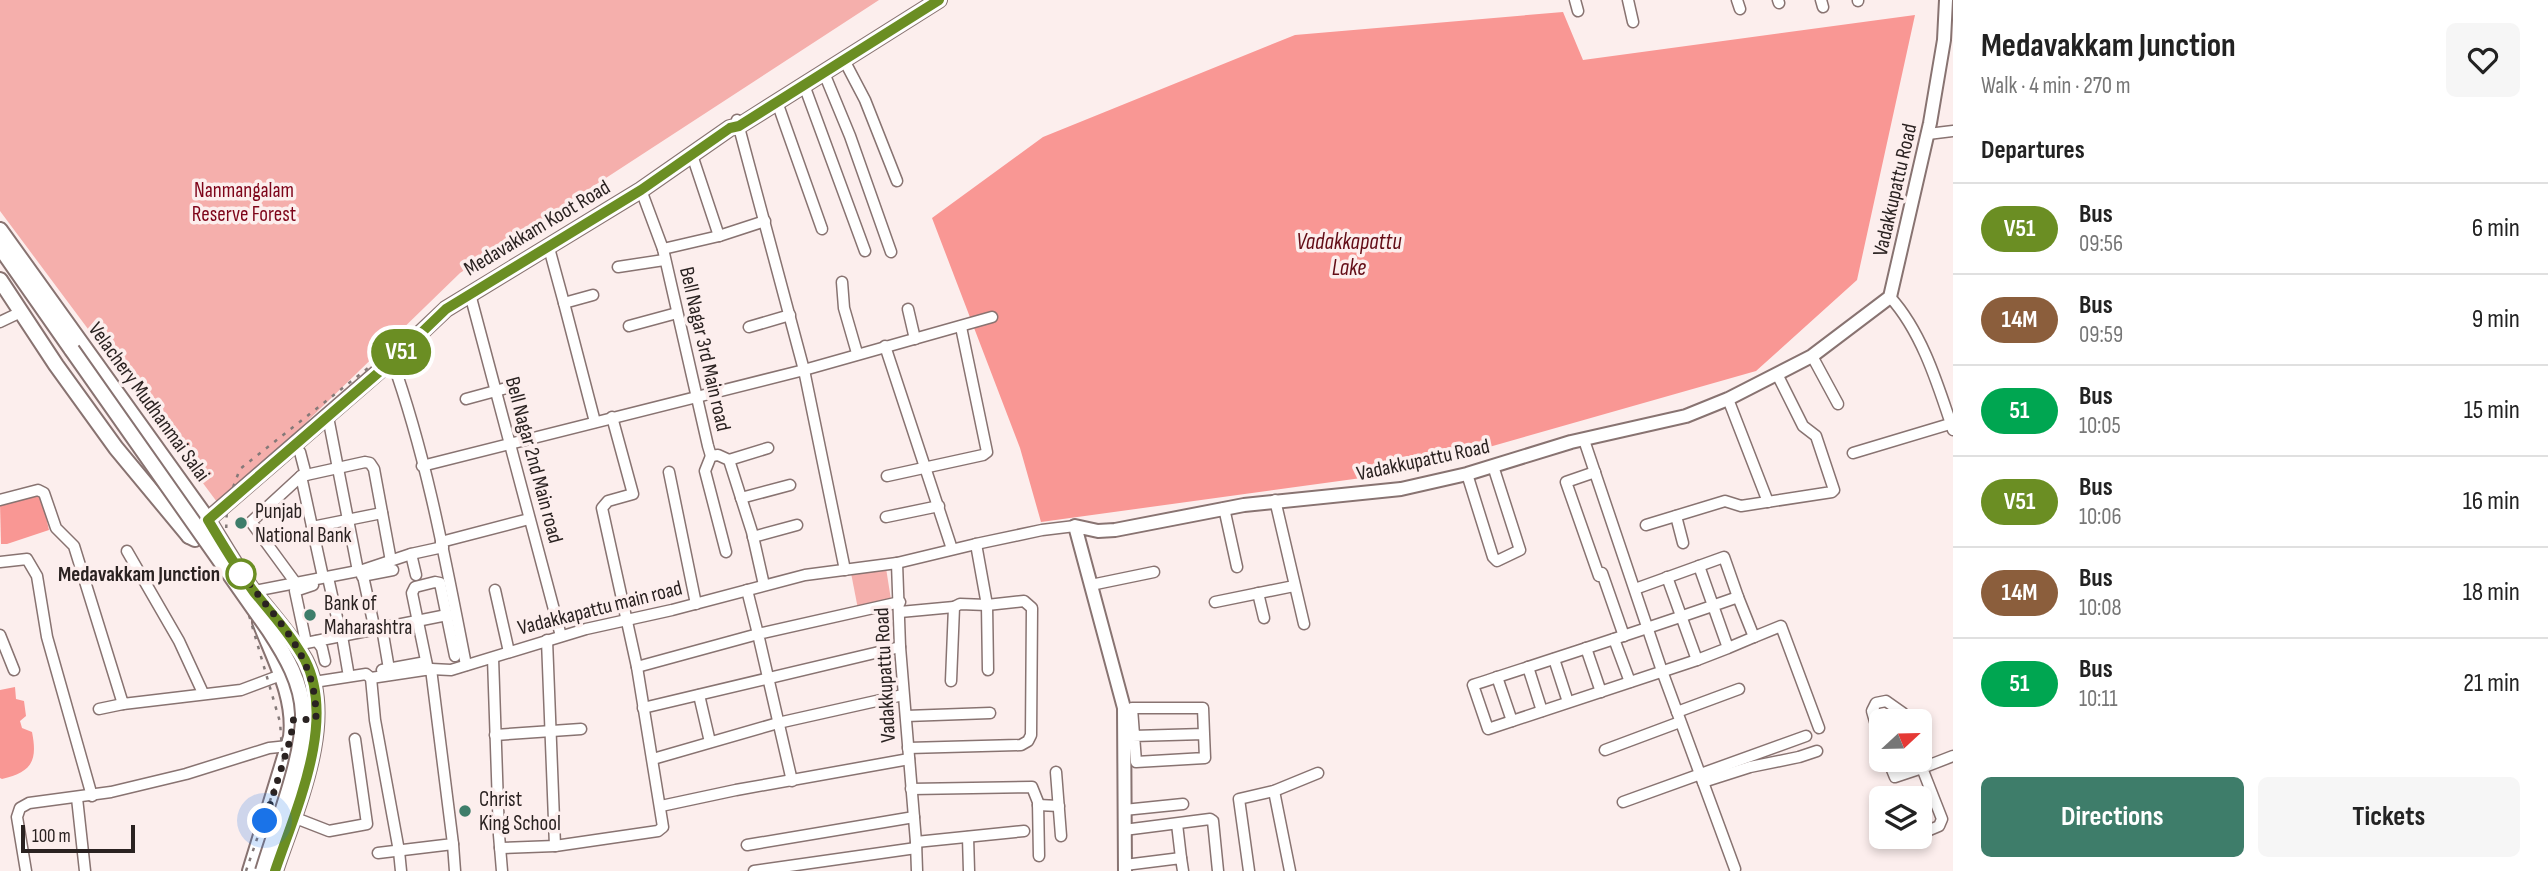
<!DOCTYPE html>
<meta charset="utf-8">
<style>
:root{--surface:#fff;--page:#f6f6f6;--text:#222;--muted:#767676;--line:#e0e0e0;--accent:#3e7d6a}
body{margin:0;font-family:"Sofia Sans Condensed",sans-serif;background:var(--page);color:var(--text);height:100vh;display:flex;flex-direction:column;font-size:26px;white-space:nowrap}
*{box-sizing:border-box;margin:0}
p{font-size:23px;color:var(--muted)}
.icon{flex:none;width:38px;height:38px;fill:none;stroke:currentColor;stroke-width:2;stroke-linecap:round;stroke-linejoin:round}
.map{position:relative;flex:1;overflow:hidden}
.drawer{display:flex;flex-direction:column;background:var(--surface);width:595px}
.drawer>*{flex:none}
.badge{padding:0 14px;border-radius:23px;font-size:24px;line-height:46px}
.needle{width:46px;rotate:68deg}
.fabs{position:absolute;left:1869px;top:709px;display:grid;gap:14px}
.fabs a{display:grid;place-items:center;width:63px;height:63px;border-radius:10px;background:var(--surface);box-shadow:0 4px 10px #0003;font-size:35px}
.scale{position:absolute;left:21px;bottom:18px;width:114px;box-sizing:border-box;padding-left:7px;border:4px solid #2a2221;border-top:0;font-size:19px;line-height:24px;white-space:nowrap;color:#2a2221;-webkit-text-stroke:5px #fceeed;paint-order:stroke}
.you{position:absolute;width:35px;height:35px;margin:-18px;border:5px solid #fff;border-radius:50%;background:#1a73e8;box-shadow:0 0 0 10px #1a73e833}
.map>.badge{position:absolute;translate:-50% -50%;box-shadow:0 0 0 4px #fff}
h2{padding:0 28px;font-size:26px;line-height:63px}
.round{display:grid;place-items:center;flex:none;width:74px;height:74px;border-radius:10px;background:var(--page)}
.summary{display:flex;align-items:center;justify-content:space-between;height:119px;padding:0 28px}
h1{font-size:33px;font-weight:700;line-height:52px}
.action{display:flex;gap:14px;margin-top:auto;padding:14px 28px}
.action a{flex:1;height:80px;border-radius:10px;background:var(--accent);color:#fff;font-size:28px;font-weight:700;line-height:80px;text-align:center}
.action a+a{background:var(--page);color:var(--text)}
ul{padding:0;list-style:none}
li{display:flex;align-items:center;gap:21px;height:91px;padding:0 28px;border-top:2px solid var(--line)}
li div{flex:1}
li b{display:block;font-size:26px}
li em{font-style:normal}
li .badge{min-width:77px;font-weight:700;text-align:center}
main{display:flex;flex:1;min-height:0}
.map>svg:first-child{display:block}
.green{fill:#f5afac}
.water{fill:#f99794}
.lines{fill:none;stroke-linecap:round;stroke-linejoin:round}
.street-casing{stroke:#887371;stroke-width:13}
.secondary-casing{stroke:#887371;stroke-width:16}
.primary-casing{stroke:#887371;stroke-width:18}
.street{stroke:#fff;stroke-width:10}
.secondary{stroke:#fff;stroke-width:12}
.primary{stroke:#fff;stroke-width:14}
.rail{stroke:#847978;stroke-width:2.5;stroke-dasharray:3.5 7;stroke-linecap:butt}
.primary-bridge-casing{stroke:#887371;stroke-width:18;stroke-linecap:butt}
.primary-bridge{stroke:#fff;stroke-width:14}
.line-casing{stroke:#fff;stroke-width:16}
.line{stroke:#6b8e23;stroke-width:10}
.walk{stroke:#2a2221;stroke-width:7;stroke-dasharray:0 12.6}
.poi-dot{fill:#3e7d6a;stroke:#fceeed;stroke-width:2.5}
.stop-dot{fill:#fff;stroke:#6b8e23;stroke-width:3.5}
.labels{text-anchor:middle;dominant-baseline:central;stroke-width:7;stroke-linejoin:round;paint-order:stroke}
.park-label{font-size:21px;fill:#7e051a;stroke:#fceeed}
.street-label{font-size:21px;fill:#2a2221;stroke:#fceeed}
.poi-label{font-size:21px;fill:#2a2221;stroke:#fceeed;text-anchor:start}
.stop-label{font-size:21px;font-weight:bold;fill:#2a2221;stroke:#fceeed;text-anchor:end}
.water-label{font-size:23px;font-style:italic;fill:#630c16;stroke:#fceeed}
</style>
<main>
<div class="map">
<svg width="1953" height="871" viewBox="0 0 1953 871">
<rect width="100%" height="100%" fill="#fceeed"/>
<!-- green -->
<g class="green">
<polygon points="0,0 879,0 460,273 220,506 0,211"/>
<polygon points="886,568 891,600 858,609 851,573"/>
</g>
<!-- water -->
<g class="water">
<polygon points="1563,12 1583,60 1915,15 1857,280 1756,371 1398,473 1041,522 1020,448 932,218 1043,137 1295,35"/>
<polygon points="38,494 42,499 49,530 7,544 1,544 0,503"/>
<path d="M15 687 16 699 24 701 26 716 20 721 22 728 32 732C38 762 31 772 2 779L0 778V690Z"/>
</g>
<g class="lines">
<defs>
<g id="street">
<polyline points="1575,0 1578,11"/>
<polyline points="1628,0 1633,22"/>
<polyline points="1737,0 1740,9"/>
<polyline points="1778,0 1779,3"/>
<polyline points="1821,0 1823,7"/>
<polyline points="1858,0 1858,1"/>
<polyline points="844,60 865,100 897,181"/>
<polyline points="824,73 850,136 891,252"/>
<polyline points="804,85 865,251"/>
<polyline points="777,102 822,229"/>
<polyline points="737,120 804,370 992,317"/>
<polyline points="1928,134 1953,131"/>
<polyline points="641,190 663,249 708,446 711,456 718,455 729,460 752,532 764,585"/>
<polyline points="719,236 765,221"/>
<polyline points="549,248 564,303"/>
<polyline points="663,249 719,236 692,155"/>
<polyline points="618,267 664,260"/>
<polyline points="842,282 844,308 857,353"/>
<polyline points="470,294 561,636"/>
<polyline points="593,295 564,303 595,422"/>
<path d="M1890 297C1922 332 1938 385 1953 430"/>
<polyline points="908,309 915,339"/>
<polyline points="0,322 21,312"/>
<polyline points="629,326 677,313"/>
<polyline points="749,327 790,315"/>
<polyline points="885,346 952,549"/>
<polyline points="1812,356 1838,404"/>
<path d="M392 360C427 458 446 563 466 665"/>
<polyline points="466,399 510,387"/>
<polyline points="1728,399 1768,502"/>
<polyline points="328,417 358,571"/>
<polyline points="1584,440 1662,671 1735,869"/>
<polyline points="300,452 306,475"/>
<polyline points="1853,453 1953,423"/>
<polyline points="711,456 705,471 726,552"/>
<polyline points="729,460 768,448"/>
<polyline points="422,466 804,370 845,570"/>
<polyline points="669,472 696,604"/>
<polyline points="1595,472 1566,482 1599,576 1602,573 1624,636"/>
<polyline points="1467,474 1493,557 1497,561 1520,550 1493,466"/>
<polyline points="301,476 323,577"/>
<polyline points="887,476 983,455 987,452 961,327"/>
<polyline points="741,498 790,485"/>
<polyline points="0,500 38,490 44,493 56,528 74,546 123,704 241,690 281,675"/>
<polyline points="1275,500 1304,624"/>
<polyline points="1224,508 1237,567"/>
<polyline points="1676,516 1683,543"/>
<polyline points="886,517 939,506"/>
<polyline points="1646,525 1725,501 1741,506 1832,492 1834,490 1816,436 1803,426 1777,374"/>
<polyline points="312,527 382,513"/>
<polyline points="753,537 797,525"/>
<polyline points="441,542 529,519"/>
<polyline points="976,544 987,605 988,670"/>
<polyline points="127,551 179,641 203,693"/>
<polyline points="411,554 416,575"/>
<polyline points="0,562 27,559 37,576 47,637 92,796"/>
<polyline points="897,563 900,647 916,842 917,871"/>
<path d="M1699 566 1728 648 1697 660 1488 729 1473 685C1562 656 1650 628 1738 597L1754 637 1728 648"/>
<polyline points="362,576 393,570"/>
<polyline points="363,576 374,626"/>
<polyline points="1667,577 1697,660"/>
<polyline points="295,582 251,522 301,476 306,475 365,462 370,463 374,469 391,561"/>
<polyline points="329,582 340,631"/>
<polyline points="1091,585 1154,572"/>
<polyline points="1635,589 1724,557 1738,597"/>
<polyline points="495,590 509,652"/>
<polyline points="254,591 363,570 411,554 443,547"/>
<polyline points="1258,593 1264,618"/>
<polyline points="1215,602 1294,586"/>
<polyline points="900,612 954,607"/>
<polyline points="382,628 389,669"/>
<polyline points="0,635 14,670"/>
<polyline points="342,636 348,671"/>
<polyline points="1754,637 1781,626 1819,728"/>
<polyline points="305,638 295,591 313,585"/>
<polyline points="1614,639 1630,682"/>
<polyline points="547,640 555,846"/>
<polyline points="317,641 322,648 325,661"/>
<polyline points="296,645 447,615"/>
<polyline points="1586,648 1601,692"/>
<polyline points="493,658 499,835 502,871"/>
<polyline points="1554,659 1568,702"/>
<polyline points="637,667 758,634 747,590"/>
<polyline points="1528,667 1542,711"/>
<polyline points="382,670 426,662"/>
<polyline points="428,670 412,593 415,587 435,582 440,583 455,656"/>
<polyline points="1497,677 1512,721"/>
<polyline points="371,678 375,720 399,851 401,871"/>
<polyline points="314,682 366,674 371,678 431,669 451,670 586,629 672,610 805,575 897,563 976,544 1042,530 1075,526"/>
<polyline points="699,695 710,742"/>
<polyline points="643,708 900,647"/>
<polyline points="99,709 123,704"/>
<polyline points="1677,712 1739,689"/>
<polyline points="906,716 990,713"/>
<polyline points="495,735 581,729"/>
<polyline points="1124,735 1133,736 1204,734 1203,708 1132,708 1136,762 1205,758 1204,734"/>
<polyline points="1881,742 1872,711 1876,703 1886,701 1903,713"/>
<polyline points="908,748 1021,745 1028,741 1031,735 1032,608 1024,601 987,605 960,604 954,607 951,681"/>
<polyline points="1605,750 1680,722"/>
<polyline points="653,759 778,723 903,695"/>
<polyline points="1888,760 1895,777 1922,768"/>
<polyline points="1056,772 1061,836"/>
<polyline points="792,781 758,634 900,602"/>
<polyline points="1703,782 1750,767 1799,757 1817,751"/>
<polyline points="911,789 1032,787 1038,802 1039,856"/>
<polyline points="1274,791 1290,871"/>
<polyline points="77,798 85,871"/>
<polyline points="1623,802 1806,736"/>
<polyline points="1038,805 1059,806"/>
<polyline points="661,806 736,790 909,759"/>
<polyline points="1124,810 1183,804"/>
<polyline points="293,817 329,831 367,824 355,739"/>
<polyline points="1177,824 1181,858"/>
<polyline points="1124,830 1210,819 1213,821 1218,871"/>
<polyline points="1920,834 1939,826 1942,819 1922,768 1953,756"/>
<polyline points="968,837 969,871"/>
<polyline points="1906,839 1913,836"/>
<polyline points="916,842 1024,831"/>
<polyline points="453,844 455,871"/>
<polyline points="747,845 914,817"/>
<polyline points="500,848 555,846 658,831 663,827 637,667 602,508 608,501 633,494 612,417"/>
<polyline points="378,853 453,844 431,669"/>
<polyline points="1125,865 1181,858 1183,871"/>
<polyline points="26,871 17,817 20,808 29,803 111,792 186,774 269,748 288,746"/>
<polyline points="754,871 916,848"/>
<polyline points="1249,871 1239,799 1274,791 1318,773"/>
</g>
<polyline id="secondary" points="1125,871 1124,708 1075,526 1098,531 1115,530 1244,505 1401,489 1467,474 1571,442 1686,416 1728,399 1812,356 1890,297 1930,123 1944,40 1946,0"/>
<g id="primary">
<path d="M0 230 208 520C223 544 237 569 254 592 271 614 291 635 305 660 337 722 295 810 275 871"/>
<polyline points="0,247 72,350"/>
<polyline points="0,280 56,365 116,448 189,536 195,539"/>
<polyline points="189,536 392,360 446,309 641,190 730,128 739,126 939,0"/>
<path d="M250 871 291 737C296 697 274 659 260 622"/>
</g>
</defs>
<!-- street casing -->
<use href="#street" class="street-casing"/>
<!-- secondary casing -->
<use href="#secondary" class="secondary-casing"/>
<!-- primary casing -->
<use href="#primary" class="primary-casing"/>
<!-- street -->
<use href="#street" class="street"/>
<!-- secondary -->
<use href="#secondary" class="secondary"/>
<!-- primary -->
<use href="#primary" class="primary"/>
<!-- rail -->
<polyline class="rail" points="246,871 283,763 280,722 226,536 227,503 240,469 472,286 935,0"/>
<defs>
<path id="primary-bridge" d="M72 350 269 630C286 656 302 683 303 714 304 758 276 827 263 871"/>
</defs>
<!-- primary-bridge casing -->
<use href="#primary-bridge" class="primary-bridge-casing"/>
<!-- primary-bridge -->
<use href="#primary-bridge" class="primary-bridge"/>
</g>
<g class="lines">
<defs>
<path id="line" d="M275 871C295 811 337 722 305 660 291 635 272 614 254 592 237 569 223 545 208 520L393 360 446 309 641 190 730 128 739 126 939 0"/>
</defs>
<!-- line casing -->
<use href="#line" class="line-casing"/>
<!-- line -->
<use href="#line" class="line"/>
<!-- walk -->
<path class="walk" d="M241 574 238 569C274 618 317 653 316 719L293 720 291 737 265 821"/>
</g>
<!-- markers -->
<g class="poi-dot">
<circle cx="241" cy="523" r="7"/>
<circle cx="310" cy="615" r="7"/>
<circle cx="465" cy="811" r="7"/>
</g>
<circle class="stop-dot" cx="241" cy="574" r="14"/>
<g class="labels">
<!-- park labels -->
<g class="park-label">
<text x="244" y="190">Nanmangalam<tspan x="244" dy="24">Reserve Forest</tspan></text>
</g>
<!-- street labels -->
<g class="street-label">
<text transform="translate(1895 190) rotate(-77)">Vadakkupattu Road</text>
<text transform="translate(537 228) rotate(-31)">Medavakkam Koot Road</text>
<text transform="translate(705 349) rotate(77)">Bell Nagar 3rd Main road</text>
<text transform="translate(149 402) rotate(54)">Velachery Mudhanmai Salai</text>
<text transform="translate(534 460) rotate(75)">Bell Nagar 2nd Main road</text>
<text transform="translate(1423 460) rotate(-12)">Vadakkupattu Road</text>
<text transform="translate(600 608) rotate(-14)">Vadakkapattu main road</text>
<text transform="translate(885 675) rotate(-93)">Vadakkupattu Road</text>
</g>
<!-- poi labels -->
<g class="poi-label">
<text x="255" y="511">Punjab<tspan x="255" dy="24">National Bank</tspan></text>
<text x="324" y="603">Bank of<tspan x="324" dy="24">Maharashtra</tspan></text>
<text x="479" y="799">Christ<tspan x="479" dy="24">King School</tspan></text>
</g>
<!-- stop labels -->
<g class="stop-label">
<text x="220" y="574">Medavakkam Junction</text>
</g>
<!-- water labels -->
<g class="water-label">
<text x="1349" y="242">Vadakkapattu<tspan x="1349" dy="26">Lake</tspan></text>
</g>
</g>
</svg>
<div class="fabs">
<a><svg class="needle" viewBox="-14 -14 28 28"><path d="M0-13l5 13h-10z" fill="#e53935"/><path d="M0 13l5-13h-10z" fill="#767676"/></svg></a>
<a><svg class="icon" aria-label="layers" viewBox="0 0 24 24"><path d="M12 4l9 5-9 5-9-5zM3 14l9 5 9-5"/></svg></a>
</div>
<div class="scale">100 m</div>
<div class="you" style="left:265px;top:821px"></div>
<b class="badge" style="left:401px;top:352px;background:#6b8e23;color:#fff">V51</b>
</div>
<section class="drawer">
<div class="summary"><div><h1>Medavakkam Junction</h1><p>Walk · 4 min · 270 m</p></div><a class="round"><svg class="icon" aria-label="heart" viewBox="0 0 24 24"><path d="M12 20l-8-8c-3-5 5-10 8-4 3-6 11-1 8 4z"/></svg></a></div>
<h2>Departures</h2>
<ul>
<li><span class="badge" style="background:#6b8e23;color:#fff">V51</span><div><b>Bus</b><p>09:56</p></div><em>6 min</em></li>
<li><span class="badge" style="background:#8b5e3c;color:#fff">14M</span><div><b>Bus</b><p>09:59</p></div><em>9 min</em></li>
<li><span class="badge" style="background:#00a651;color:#fff">51</span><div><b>Bus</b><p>10:05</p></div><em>15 min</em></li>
<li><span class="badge" style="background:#6b8e23;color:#fff">V51</span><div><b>Bus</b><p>10:06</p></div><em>16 min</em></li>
<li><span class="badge" style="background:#8b5e3c;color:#fff">14M</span><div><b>Bus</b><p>10:08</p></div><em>18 min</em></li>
<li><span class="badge" style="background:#00a651;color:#fff">51</span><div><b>Bus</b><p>10:11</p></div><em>21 min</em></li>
</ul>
<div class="action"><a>Directions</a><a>Tickets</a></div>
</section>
</main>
